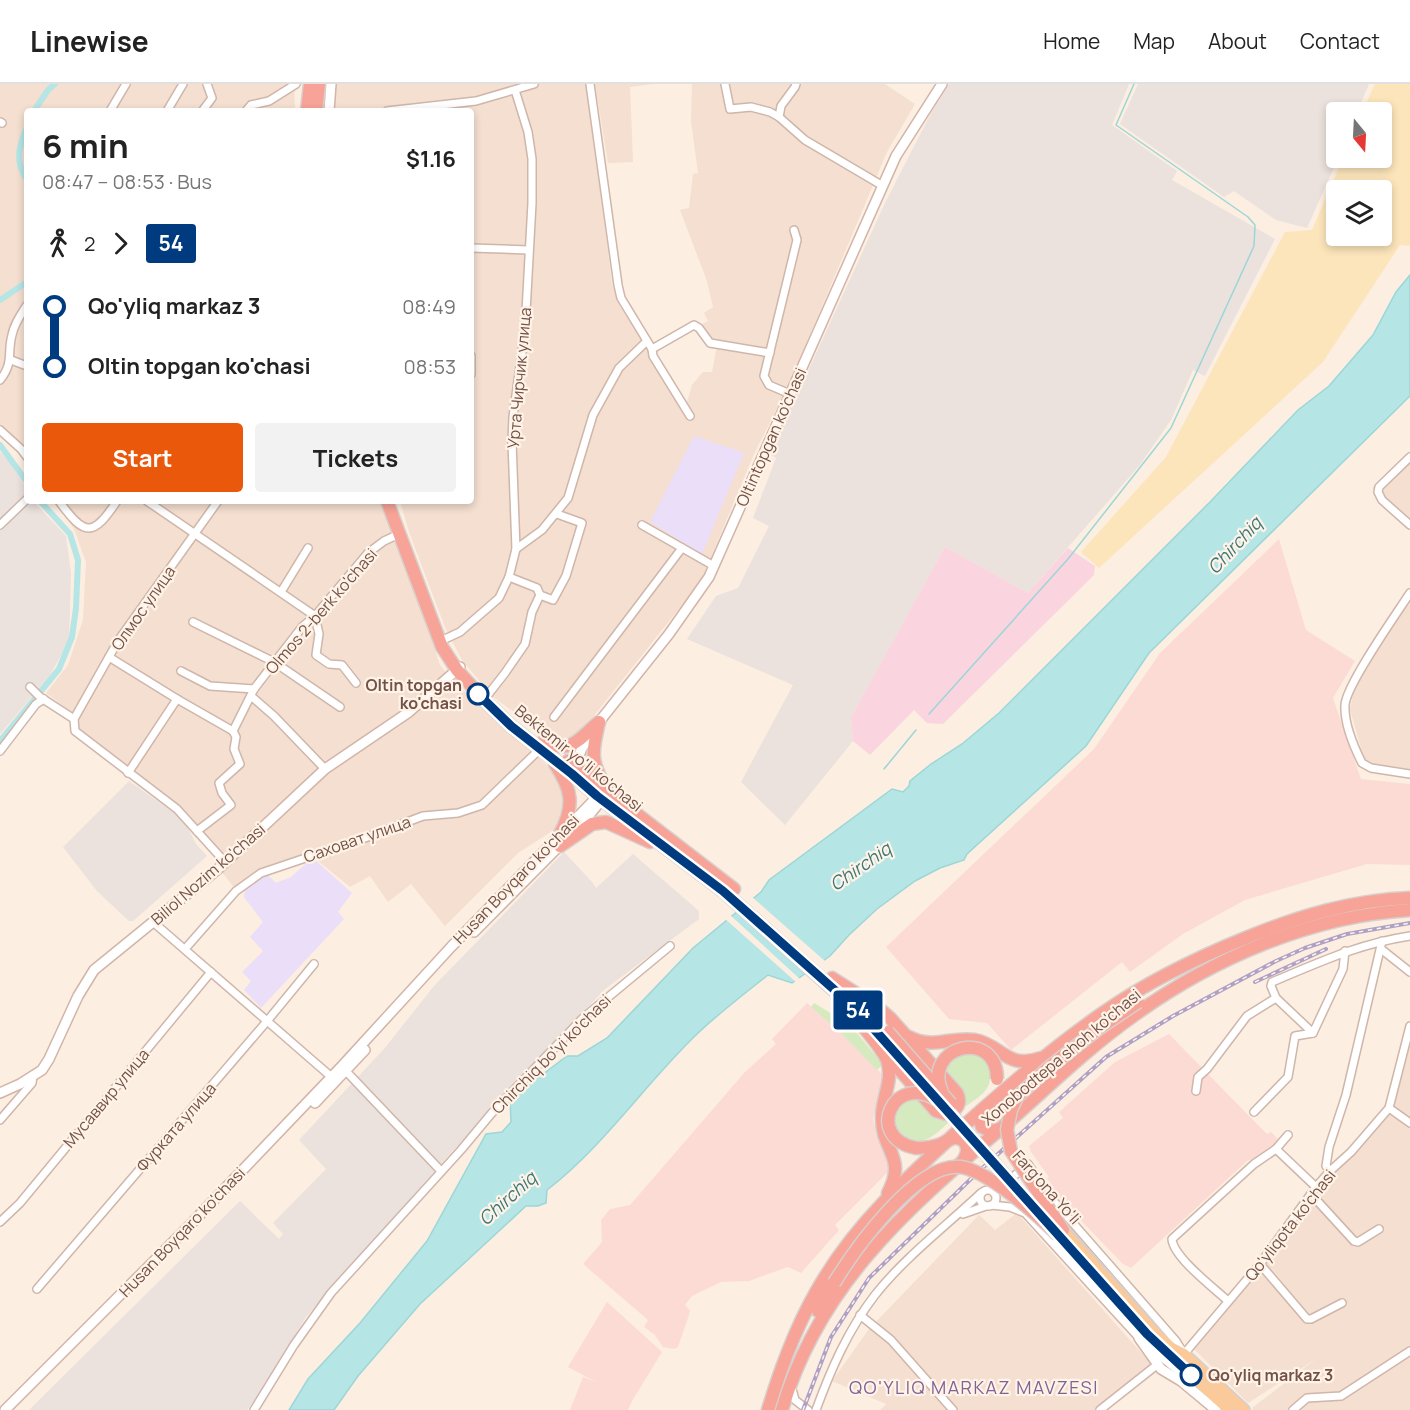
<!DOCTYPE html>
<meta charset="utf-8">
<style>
:root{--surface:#fff;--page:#f2f2f2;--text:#222;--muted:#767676;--line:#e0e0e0;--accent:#ea580c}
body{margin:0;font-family:Manrope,sans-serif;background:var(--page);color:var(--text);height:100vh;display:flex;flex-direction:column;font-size:22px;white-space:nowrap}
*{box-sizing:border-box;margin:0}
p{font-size:20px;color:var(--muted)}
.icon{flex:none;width:33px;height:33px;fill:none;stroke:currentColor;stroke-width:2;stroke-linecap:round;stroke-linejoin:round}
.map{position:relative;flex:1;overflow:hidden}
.panel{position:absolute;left:24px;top:24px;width:450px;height:396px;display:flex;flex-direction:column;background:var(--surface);border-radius:6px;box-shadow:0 3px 9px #0003}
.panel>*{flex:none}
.badge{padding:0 12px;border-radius:4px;font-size:21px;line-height:39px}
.needle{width:39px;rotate:162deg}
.tools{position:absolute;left:1326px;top:18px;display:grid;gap:12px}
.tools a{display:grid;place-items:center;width:66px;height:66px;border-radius:6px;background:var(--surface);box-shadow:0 3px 9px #0003;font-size:30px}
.map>.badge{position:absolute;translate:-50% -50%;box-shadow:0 0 0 3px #fff}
.legs{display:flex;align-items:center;gap:9px;height:66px;padding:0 18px;font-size:20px}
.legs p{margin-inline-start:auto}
.headline{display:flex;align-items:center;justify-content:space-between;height:102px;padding:0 18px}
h1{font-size:33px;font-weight:700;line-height:45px}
.button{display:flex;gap:12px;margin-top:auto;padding:12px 18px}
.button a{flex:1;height:69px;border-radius:6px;background:var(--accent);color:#fff;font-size:24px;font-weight:700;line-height:69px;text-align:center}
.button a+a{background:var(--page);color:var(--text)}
ul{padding:0 18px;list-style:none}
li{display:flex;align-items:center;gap:21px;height:60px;font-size:22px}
li i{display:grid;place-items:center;width:9px;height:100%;margin:0 8px;background:currentColor}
li i::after{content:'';width:15px;height:15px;margin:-8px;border:4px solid;border-radius:50%;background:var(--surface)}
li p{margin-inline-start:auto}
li:first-child i{background:linear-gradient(#0000 50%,currentColor 0)}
li:last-child i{background:linear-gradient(currentColor 50%,#0000 0)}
header{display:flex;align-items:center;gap:36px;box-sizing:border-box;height:84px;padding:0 30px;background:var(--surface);border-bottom:2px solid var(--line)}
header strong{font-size:28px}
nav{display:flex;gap:33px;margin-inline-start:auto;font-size:21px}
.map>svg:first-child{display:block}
.residential{fill:#f4dfd0}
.commercial{fill:#fddbd5}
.industrial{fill:#ebe1dd}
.education{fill:#ebdef8}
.medical{fill:#fad4de}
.green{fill:#d6eac0}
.sand{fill:#fce5bb;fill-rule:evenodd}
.water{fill:#b6e5e6;stroke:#9cd6d7;stroke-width:1.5}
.pier{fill:#fceee1}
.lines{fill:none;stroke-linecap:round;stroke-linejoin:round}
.stream{stroke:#9cd6d7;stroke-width:1.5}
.canal{stroke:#b6e5e6;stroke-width:6}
.street-casing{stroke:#cfb6ab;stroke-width:10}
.secondary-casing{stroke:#d2b5a8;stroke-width:12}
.primary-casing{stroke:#d8cfcc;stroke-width:14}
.highway-casing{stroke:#d8cfcc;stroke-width:15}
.street{stroke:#fff;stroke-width:7}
.secondary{stroke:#fff;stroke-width:9}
.primary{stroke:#fcca99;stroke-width:10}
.highway{stroke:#f7a397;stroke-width:12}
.rail-casing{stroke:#afa0c5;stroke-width:4}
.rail{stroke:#fff3e7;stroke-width:1.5;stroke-dasharray:4.5;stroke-linecap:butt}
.highway-bridge-casing{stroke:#d8cfcc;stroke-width:15;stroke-linecap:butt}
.highway-bridge{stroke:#f7a397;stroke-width:12}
.line-1-casing{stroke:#fff;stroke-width:14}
.line-1{stroke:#003b80;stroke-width:9}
.stop-1-dot{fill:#fff;stroke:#003b80;stroke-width:3}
.labels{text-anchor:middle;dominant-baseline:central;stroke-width:4.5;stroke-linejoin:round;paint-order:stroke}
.street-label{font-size:16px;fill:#745248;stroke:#fff3e7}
.stop-label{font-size:16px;font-weight:bold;fill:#745248;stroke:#fff3e7;text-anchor:end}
.water-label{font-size:18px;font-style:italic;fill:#3c7879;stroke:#fff3e7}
.neighbourhood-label{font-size:18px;letter-spacing:1.5px;fill:#7f6397;stroke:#fff3e7}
</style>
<header>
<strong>Linewise</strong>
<nav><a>Home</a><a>Map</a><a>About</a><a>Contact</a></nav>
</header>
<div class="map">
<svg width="1410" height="1326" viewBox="0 0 1410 1326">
<rect width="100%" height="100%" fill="#fceee1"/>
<!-- residential -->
<g class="residential">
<polygon points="0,0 294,0 295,27 27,27 27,374 0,348"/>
<polygon points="327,0 521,0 477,14 415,21 379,27 322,27"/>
<polygon points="536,0 587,0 612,200 619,221 685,325 692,301 703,288 712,288 718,257 710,256 701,241 708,237 704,229 713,223 707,197 680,126 689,124 693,90 698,89 691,37 692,0 885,0 915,20 887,68 788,303 754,370 701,497 577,653 569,658 550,655 492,612 462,576 445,543 409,448 400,417 471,417 471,27 403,27 485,17"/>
<polygon points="595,0 653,0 630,3 633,78 608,79"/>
<polygon points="1410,367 1410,434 1372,404"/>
<polygon points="55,417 384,417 440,581 451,595 558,691 565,708 567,728 557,744 518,769 445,842 411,800 388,818 370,792 350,803 311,771 272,780 235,805 222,788 222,772 182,725 77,646 79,634 46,609 68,581 83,536 86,478 74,445"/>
<polygon points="1410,513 1410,690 1367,686 1350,625 1354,606"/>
<polygon points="1410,947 1410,1326 1253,1326 1252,1324 1316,1275 1248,1319 1193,1264 1311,1110 1389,1024"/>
<polygon points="1017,1129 1153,1282 1096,1326 880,1326 886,1320 832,1297 869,1245 979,1131 995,1146"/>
</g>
<!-- commercial -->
<g class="commercial">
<polygon points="1279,455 1306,546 1355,577 1333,614 1361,695 1410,700 1410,781 1367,780 1245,816 1183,850 1130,888 1122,878 1011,966 987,939 949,935 886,863 1094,665 1160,569"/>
<polygon points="807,919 841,949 883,991 881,1010 873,1034 876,1048 889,1080 889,1087 835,1141 839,1146 801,1189 788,1183 749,1197 721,1198 692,1212 685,1221 690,1226 689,1231 678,1263 674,1265 663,1263 655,1251 644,1243 648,1236 583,1180 602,1158 601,1136 610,1125 630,1121 745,988 776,960 772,955"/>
<polygon points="1169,950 1250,1033 1267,1050 1271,1048 1281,1058 1273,1066 1247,1077 1131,1184 1123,1180 1066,1121 1056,1109 1047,1094 1049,1093 1031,1068 1029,1062 1063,1034 1059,1028 1115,978"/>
<polygon points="607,1218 662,1268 632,1317 628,1326 570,1326 583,1293 596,1298 568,1283"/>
</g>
<!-- industrial -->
<g class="industrial">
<polygon points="949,0 1129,0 1112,41 1177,87 1172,96 1275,155 1205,292 1193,286 1171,336 1139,382 1028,509 945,463 851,633 853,657 785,741 741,698 793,601 687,555 716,512 738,504 769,442 753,434 776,374 770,370 885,119 929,33"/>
<polygon points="1138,0 1369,0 1357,28 1336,28 1338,74 1307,144 1276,136 1234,107 1224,113 1120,40"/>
<polygon points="0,368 9,377 22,397 27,407 27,417 33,417 66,452 71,489 69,557 50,591 0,650"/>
<polygon points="129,697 184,736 196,760 207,772 133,837 129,837 97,807 63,763"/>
<polygon points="564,768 592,798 596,804 633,770 699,827 699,835 605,905 448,1072 306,1233 263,1305 247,1326 29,1326 240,1117 279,1155 283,1150 273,1139 326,1085 299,1056 384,965 434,902"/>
</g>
<!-- education -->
<g class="education">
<polygon points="694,352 744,369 702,470 650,438"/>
<polygon points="314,775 352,809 338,828 344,835 261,924 244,906 251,897 242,888 263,867 250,853 263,838 244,813 245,806 266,789 276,799 291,793 309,777"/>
</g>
<!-- medical -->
<polygon class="medical" points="945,463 1028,509 1068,464 1095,482 1094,491 943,640 927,639 914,626 870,671 853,657 851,633"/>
<!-- green -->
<g class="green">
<polygon points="814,919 850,941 883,980 877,986 841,949 811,923"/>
<path d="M969 969C973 970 979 971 982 973 993 981 993 998 985 1007 980 1013 972 1018 966 1022 967 1007 953 997 944 986L951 974Z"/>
<path d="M914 1013 936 1035 949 1038C942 1044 934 1053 925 1056 911 1060 892 1051 893 1035 894 1031 897 1025 898 1021Z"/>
</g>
<!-- sand -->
<path class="sand" d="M1375 0H1410V162L1400 161 1323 278 1099 484 1081 468 1166 373 1285 148 1312 146 1343 74H1382V28H1362ZM1336 106H1382V152H1336Z"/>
<!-- water -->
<path class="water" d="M1410 191V312L1149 569 1086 662 967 770 964 776 940 784 915 797 877 825 849 851 830 872 792 899 768 891C744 910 719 929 697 950 645 1000 604 1062 547 1106L546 1119 538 1122H526L420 1220 358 1292 334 1326H289L308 1295 360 1239 427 1157 486 1050 502 1048 511 1038 510 1015 567 972H578L607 954 693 864 761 808 769 796 892 705 903 708 909 702 910 697 931 680 962 660 999 629 1210 418 1298 326 1329 302 1373 251 1396 208Z"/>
<!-- pier -->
<g class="pier">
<polygon points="751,812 826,878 808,891 734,826"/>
<polygon points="729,830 801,896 797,899 724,834"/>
</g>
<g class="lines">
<!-- stream -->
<g class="stream">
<polyline points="929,630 1068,475 1171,344 1254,162 1255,141 1248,133 1116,41 1134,0"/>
<polyline points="884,685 916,646"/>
</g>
<!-- canal -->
<g class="canal">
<polyline points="34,27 48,6 55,0"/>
<path d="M27 43C19 62 14 77 27 96"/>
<polyline points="0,216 27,198"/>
<polyline points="0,361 27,398"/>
<polyline points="0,657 59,585 72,553 76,524 78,476 70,450 40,417"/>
</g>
<defs>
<g id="street">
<polyline points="590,0 618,201 621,214 652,265 653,272 690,332"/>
<polyline points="725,0 730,25 751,23 770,28 779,33 805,56 883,102"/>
<polyline points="203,26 212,14 207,0"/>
<polyline points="110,27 126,0"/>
<polyline points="167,27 183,0"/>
<polyline points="246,27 251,21 269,17 296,0"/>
<polyline points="387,27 476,17 534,0"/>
<polyline points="779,33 781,22 795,3 796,0"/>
<polyline points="0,38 2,39"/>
<polyline points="471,164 528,166"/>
<polyline points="652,265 694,241 699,244 710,259 770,269"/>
<polyline points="471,272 471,290"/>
<polyline points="11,276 27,282"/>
<path d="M0 296C14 279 7 269 12 251 14 240 21 230 27 221"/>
<polyline points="790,310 769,301 764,292 797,156 794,146"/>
<polyline points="0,346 21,365 27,373"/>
<polyline points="1410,373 1379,403 1378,408 1382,416 1410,441"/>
<path d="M59 417C85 453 93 453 117 417"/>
<polyline points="147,417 315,532 319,550 316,571 329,580 342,581 356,599"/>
<polyline points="0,441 27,415"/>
<polyline points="642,441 714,482"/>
<polyline points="516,465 542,446 568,414 593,331 619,284 647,257"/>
<polyline points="509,493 537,504 540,511"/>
<polyline points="281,508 308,464"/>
<path d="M1410 509C1397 529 1346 601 1345 621 1344 639 1354 663 1362 679L1371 684 1410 690"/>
<polyline points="193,538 274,578 340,623"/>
<polyline points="445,555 460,548 499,514 509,493 516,465 512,358 513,333 525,246 532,119 532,75 528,48 515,6"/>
<polyline points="109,573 177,615 233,647"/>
<polyline points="181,587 210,602 254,605"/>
<polyline points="30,603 40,613 74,635 75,647 177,725 225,778"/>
<polyline points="251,612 274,632 325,685"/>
<polyline points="487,612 505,589 525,560 532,528 540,511 553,516 566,492 582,439 557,430"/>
<polyline points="554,633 682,464"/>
<polyline points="74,635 118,557 218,417"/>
<polyline points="233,647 254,605 302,543 315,532 368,469 384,457 399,450"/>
<polyline points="0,667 36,620 44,615"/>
<polyline points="128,689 177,615"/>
<polyline points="197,747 231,721 222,709 219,699 240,680 234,665 236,653 233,647"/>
<polyline points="153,838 335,996"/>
<polyline points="185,865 236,807 261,789 365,754 423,732 458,729 482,721 540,665"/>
<polyline points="1381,865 1410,888"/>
<path d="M1313 949 1276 914 1271 902 1272 898C1320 878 1358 860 1410 852"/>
<polyline points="343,984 441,1087"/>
<polyline points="1196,1007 1198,993 1207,985 1247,932 1276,914"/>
<polyline points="1389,1024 1410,1039"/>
<polyline points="1254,1028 1288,993 1295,952 1313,949 1343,885 1345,867"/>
<polyline points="0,1036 32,999 33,992"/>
<polyline points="1276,1065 1316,1103"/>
<polyline points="1330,1087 1326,1082 1329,1063 1346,1011 1382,857"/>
<circle cx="988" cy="1114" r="8"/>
<polyline points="994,1109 1028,1080 1051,1114 1176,1257 1184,1270 1260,1180 1316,1103 1330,1087 1351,1068 1389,1024 1410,942"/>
<polyline points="1311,1110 1354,1157 1358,1158 1379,1145"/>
<polyline points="991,1121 1010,1123 1025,1129 1141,1256"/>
<polyline points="963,1130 986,1122"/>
<polyline points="0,1138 20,1119 211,888"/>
<polyline points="1260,1180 1307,1235 1311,1235 1342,1219"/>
<polyline points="37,1205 268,936 314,880"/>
<path d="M1228 1217C1214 1204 1173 1173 1172 1155L1254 1080 1276 1065 1288 1051"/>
<polyline points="860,1231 891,1256 953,1326"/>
<polyline points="1149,1263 1187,1294"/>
<polyline points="792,1305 795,1316 808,1326"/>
<polyline points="254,1326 294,1261 331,1209 461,1066 491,1030 583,934 670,862"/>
<path d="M816 1326C831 1285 848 1246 875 1211 904 1174 946 1142 981 1109"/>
<polyline points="1100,1326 1158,1280"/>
<polyline points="1293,1326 1307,1314 1341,1312 1410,1267"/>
</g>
<g id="secondary">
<polyline points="329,27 331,0"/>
<polyline points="573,687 582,664 599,638 669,550 709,493 896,72 942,0"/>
<polyline points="474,848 586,735 604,713"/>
<polyline points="0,1009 20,1000 42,986 49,975 78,912 94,886 218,785 325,685 409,628 460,583"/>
<polyline points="315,1019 365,966"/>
<polyline points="1139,1254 1161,1285 1181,1297 1216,1326"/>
<polyline points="5,1326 190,1141 342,982 451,863 600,710"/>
</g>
<g id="primary">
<polyline points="1063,1146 1155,1249 1172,1264 1184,1270 1244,1326"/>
<polyline points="1146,1250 1229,1326"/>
</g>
<g id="highway">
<polyline points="307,27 310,0"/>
<polyline points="316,27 319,0"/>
<polyline points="387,417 442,563 457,586 484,616 511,642 572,690 597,712 723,807 863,932 939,1017"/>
<path d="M599 638C593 664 589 677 605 701"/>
<path d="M543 658C573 670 577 656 599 638"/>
<polyline points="568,677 734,805"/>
<path d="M555 680C572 706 575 721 560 750"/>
<polyline points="560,762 592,740 606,738 650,758"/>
<path d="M832 894 876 922 890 934 957 1009C962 1019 957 1027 946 1030L936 1027 883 967"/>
<path d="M851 928C860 939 882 964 887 976 894 998 881 1014 882 1035 882 1067 907 1073 888 1109"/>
<path d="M909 953C934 966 950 952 975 956 1002 961 1006 986 1041 974"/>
<polyline points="983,1025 979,1034 982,1043 990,1047 999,1045"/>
<path d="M916 1064C925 1064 933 1063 941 1060 945 1058 950 1055 954 1054 967 1053 970 1066 964 1075"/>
<polyline points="818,1227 834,1199"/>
<path d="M768 1326C782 1279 799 1234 825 1193 860 1136 910 1091 959 1046 1004 1006 1050 966 1100 931 1145 899 1196 874 1248 853 1300 832 1353 816 1410 814"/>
<path d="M782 1326C818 1203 904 1127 998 1047 1043 1008 1085 966 1133 932 1213 874 1311 832 1410 826"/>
</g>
</defs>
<!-- street casing -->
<use href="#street" class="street-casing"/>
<!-- secondary casing -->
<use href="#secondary" class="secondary-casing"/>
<!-- primary casing -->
<use href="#primary" class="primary-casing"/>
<!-- highway casing -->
<use href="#highway" class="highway-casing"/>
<!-- street -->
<use href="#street" class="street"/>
<!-- secondary -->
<use href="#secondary" class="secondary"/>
<!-- primary -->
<use href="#primary" class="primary"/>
<!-- highway -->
<use href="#highway" class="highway"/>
<defs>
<g id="rail">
<polyline points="1255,898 1326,865"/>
<polyline points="803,1326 831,1253 869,1194 978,1088 1106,973 1173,932 1276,877 1305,864 1347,850 1410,839"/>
</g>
</defs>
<!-- rail casing -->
<use href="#rail" class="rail-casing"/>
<!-- rail -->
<use href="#rail" class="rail"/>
<defs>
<g id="highway-bridge">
<polyline points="888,948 951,1020"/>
<path d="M942 1008C921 962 997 943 997 995"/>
<path d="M916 1064C864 1054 893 986 939 1017L1029 1119"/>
<polyline points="1063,1146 1011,1067 1007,1046 1011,1026 1017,1013 1047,985 1098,945 1138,918"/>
<path d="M834 1199C855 1165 917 1077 961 1083 990 1088 1037 1131 1058 1151"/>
</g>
</defs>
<!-- highway-bridge casing -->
<use href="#highway-bridge" class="highway-bridge-casing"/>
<!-- highway-bridge -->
<use href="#highway-bridge" class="highway-bridge"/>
</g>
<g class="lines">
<defs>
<polyline id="line-1" points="478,610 511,642 572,690 597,712 723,807 856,925 1147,1250 1191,1291"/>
</defs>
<!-- line-1 casing -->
<use href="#line-1" class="line-1-casing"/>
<!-- line-1 -->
<use href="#line-1" class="line-1"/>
</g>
<!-- markers -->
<g class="stop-1-dot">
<circle cx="478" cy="610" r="10"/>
<circle cx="1191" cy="1291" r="10"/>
</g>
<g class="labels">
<!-- street labels -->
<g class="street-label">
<text transform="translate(519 294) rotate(-85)">Урта Чирчик улица</text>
<text transform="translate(771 353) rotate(-66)">Oltintopgan ko'chasi</text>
<text transform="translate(143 524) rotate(-55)">Олмос улица</text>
<text transform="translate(321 527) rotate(-49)">Olmos 2-berk ko'chasi</text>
<text transform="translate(579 674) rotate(39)">Bektemir yo'li ko'chasi</text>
<text transform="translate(357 755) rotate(-19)">Саховат улица</text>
<text transform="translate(208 790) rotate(-41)">Biliol Nozim ko'chasi</text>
<text transform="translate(516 795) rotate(-46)">Husan Boyqaro ko'chasi</text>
<text transform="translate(551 970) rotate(-45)">Chirchiq bo'yi ko'chasi</text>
<text transform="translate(1061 973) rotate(-40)">Xonobodtepa shoh ko'chasi</text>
<text transform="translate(106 1014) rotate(-50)">Мусаввир улица</text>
<text transform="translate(176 1043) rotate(-49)">Фурката улица</text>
<text transform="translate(1047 1103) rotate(48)">Farg'ona Yo'li</text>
<text transform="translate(1290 1141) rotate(-52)">Qo'yliqota ko'chasi</text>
<text transform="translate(182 1148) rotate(-46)">Husan Boyqaro ko'chasi</text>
</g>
<!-- stop labels -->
<g class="stop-label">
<text x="462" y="601">Oltin topgan<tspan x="462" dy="18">ko'chasi</tspan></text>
<text x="1208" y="1291" text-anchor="start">Qo'yliq markaz 3</text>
</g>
<!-- water labels -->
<g class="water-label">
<text transform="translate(1234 461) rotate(-47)">Chirchiq</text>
<text transform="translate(860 782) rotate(-35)">Chirchiq</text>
<text transform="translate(507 1114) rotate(-42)">Chirchiq</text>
</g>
<!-- neighbourhood labels -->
<g class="neighbourhood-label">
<text x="974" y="1303">QO'YLIQ MARKAZ MAVZESI</text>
</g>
</g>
</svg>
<div class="tools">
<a><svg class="needle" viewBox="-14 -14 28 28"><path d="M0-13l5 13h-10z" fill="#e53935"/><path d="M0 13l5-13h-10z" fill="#767676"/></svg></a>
<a><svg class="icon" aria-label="layers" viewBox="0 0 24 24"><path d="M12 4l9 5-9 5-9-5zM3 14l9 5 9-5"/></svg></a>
</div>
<b class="badge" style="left:858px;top:926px;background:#003b80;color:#fff">54</b>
<section class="panel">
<div class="headline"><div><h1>6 min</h1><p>08:47 – 08:53 · Bus</p></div><b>$1.16</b></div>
<div class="legs"><svg class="icon" aria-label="walk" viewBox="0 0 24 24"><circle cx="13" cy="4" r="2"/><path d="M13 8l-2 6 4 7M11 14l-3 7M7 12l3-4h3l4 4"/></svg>2<svg class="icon" aria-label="forward" viewBox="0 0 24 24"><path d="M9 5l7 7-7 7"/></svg><b class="badge" style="background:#003b80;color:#fff">54</b></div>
<ul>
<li><i style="color:#003b80"></i><b>Qo'yliq markaz 3</b><p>08:49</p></li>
<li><i style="color:#003b80"></i><b>Oltin topgan ko'chasi</b><p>08:53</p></li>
</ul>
<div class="button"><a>Start</a><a>Tickets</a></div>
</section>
</div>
